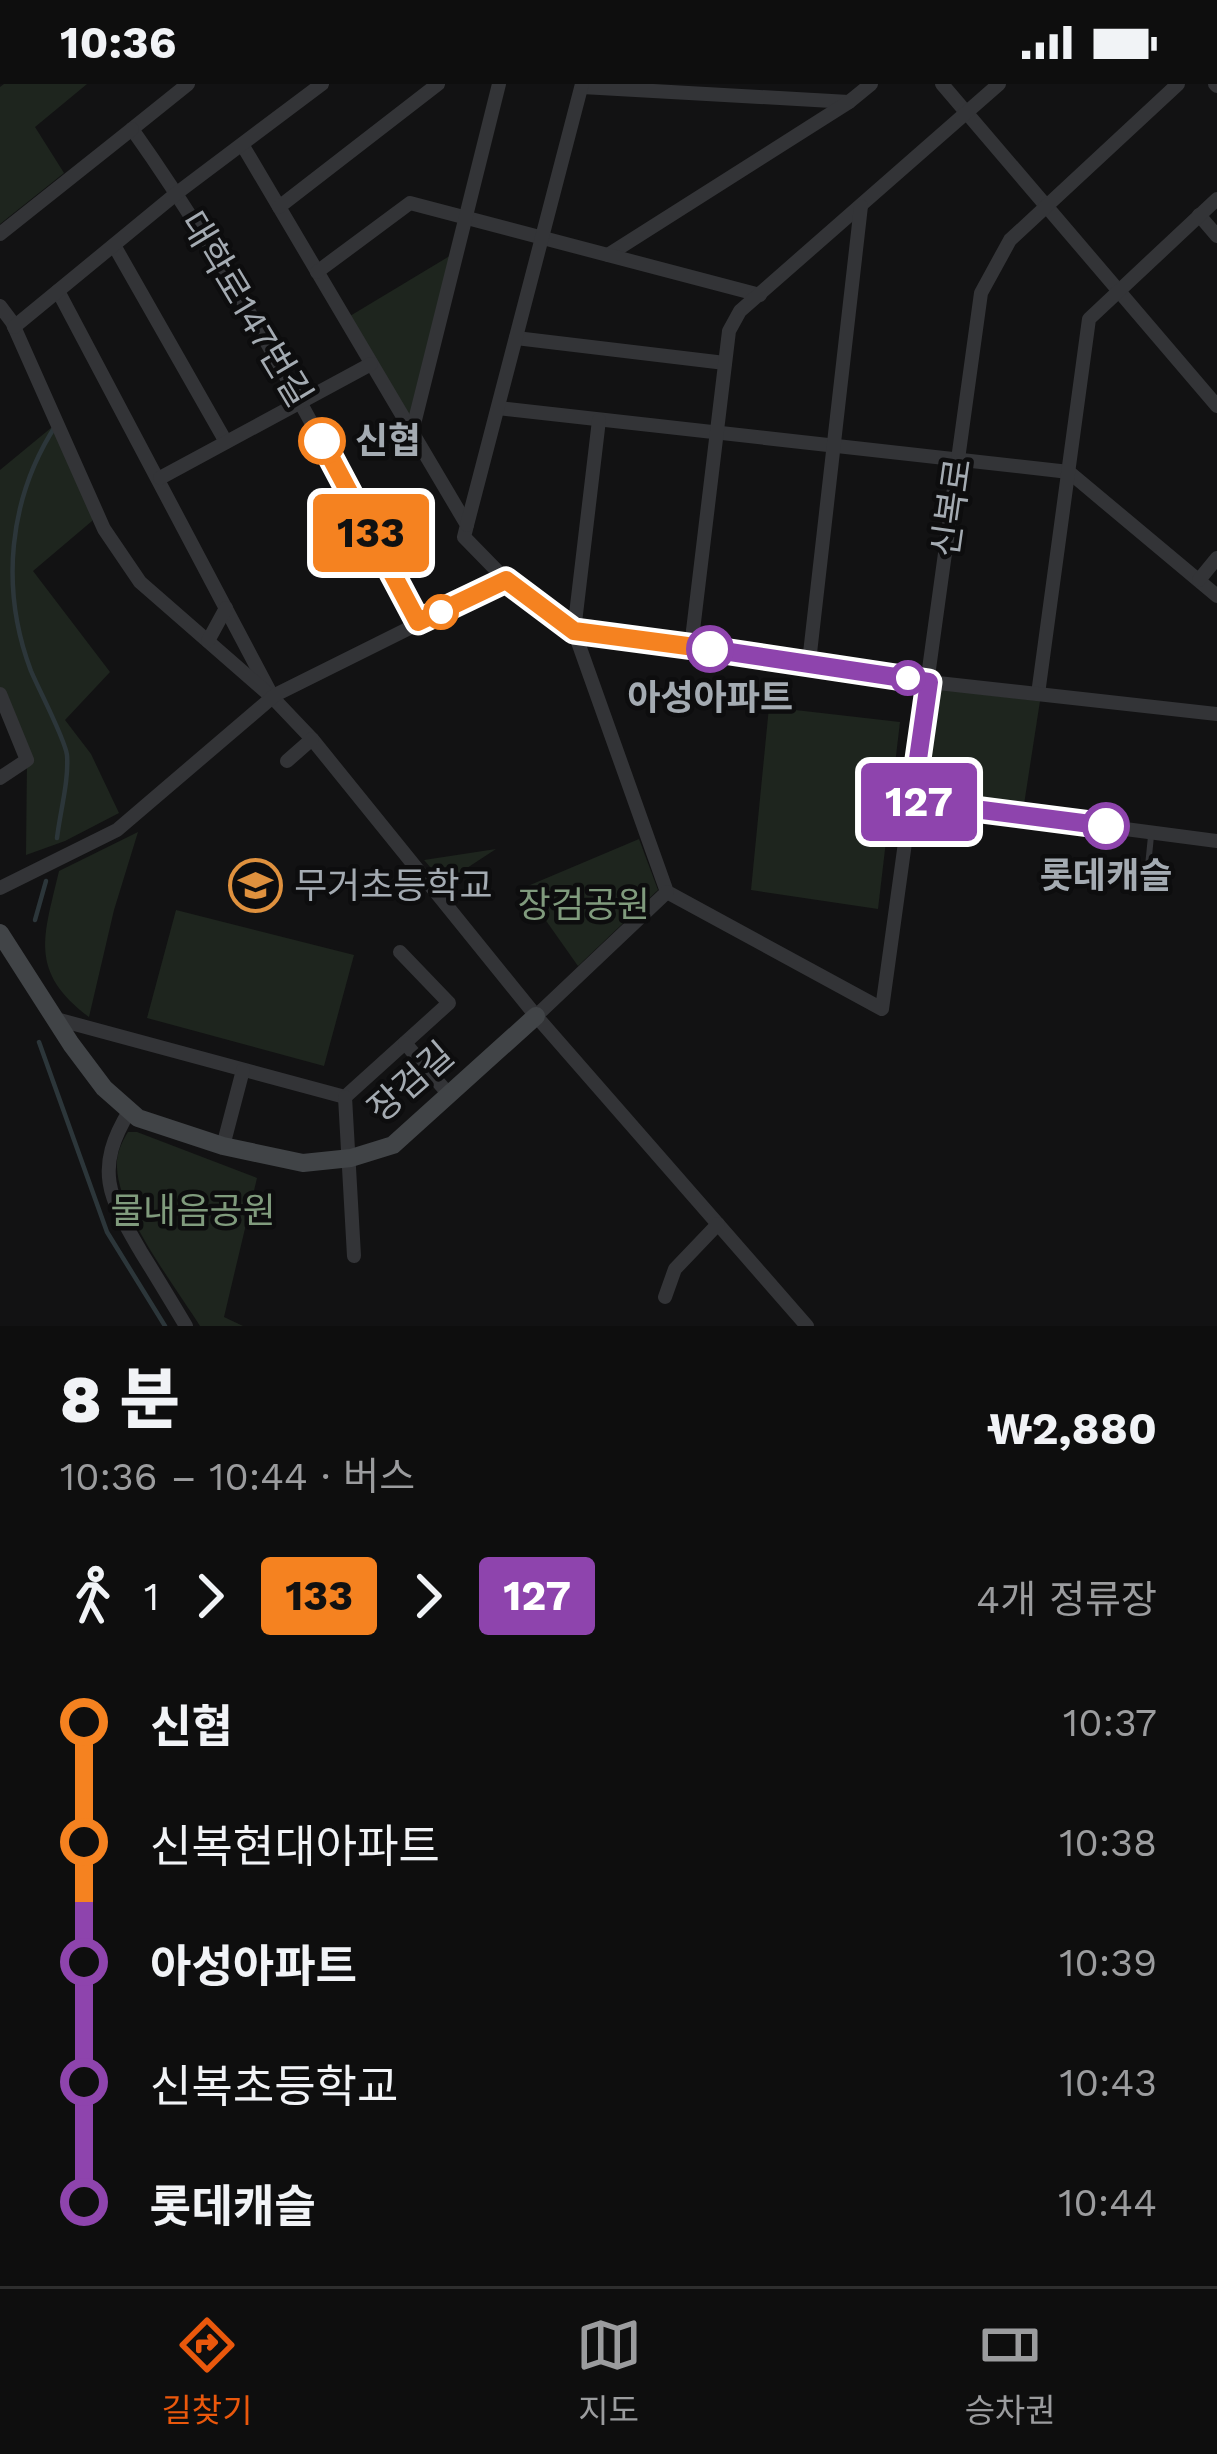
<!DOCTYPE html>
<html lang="ko">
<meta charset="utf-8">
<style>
:root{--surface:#0e0e0e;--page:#1c1c1c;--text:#f1f3f6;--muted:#9b9c9e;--line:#2e2e2e;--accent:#ea580c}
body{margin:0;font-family:"Work Sans","Noto Sans KR",sans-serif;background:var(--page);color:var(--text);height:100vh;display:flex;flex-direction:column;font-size:45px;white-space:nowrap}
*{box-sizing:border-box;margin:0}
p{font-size:39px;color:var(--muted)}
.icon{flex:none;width:66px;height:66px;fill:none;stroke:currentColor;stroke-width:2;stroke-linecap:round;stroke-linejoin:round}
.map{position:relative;height:1242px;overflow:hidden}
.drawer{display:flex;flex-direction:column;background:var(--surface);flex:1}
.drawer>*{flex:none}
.badge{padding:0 24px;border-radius:9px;font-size:42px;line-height:78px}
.map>.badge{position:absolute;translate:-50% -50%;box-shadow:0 0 0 6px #fff}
.legs{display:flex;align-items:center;gap:18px;height:132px;padding:0 60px;font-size:39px}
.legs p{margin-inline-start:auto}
.overview{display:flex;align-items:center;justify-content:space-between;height:204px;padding:0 60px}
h1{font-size:66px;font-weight:800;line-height:90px}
ul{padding:0 60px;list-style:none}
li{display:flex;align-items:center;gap:42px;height:120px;font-size:45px}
li i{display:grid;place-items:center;width:18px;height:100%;margin:0 15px;background:currentColor}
li i::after{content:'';width:30px;height:30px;margin:-15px;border:9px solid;border-radius:50%;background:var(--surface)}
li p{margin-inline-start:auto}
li:first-child i{background:linear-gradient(#0000 50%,currentColor 0)}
li:last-child i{background:linear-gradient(currentColor 50%,#0000 0)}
.status{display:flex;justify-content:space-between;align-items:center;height:84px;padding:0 60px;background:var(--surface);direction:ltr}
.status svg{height:33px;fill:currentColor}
.tabs{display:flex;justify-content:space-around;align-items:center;height:168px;border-top:3px solid var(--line);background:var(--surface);font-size:33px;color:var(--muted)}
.tabs a{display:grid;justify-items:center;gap:6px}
.tabs .selected{color:var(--accent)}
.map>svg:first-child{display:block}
.green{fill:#1e251e}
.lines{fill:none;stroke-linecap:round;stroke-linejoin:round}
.stream{stroke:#2c363a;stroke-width:4.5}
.lane{stroke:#333437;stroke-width:6}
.street{stroke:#333437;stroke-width:14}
.secondary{stroke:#414447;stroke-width:18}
.line-1-casing{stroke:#fff;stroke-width:27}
.line-2-casing{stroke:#fff;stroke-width:27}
.line-1{stroke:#f58220;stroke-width:18}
.line-2{stroke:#8e44ad;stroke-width:18}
.stop-1-dot{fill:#fff;stroke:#f58220;stroke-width:6}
.stop-2-dot{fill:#fff;stroke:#8e44ad;stroke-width:6}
.labels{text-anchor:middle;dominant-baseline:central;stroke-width:9;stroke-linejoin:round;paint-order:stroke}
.street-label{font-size:36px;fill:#a4abb2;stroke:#0d0d0e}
.stop-label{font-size:36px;font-weight:bold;fill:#a4abb2;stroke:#0d0d0e}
.poi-label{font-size:36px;fill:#a4abb2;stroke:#0d0d0e;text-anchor:start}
.park-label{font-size:36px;fill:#809b7d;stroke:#0d0d0e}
</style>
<div class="status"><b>10:36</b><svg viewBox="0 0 49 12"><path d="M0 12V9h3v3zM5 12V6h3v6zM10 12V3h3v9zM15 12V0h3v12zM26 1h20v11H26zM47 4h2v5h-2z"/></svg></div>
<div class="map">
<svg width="1217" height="1242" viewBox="0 0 1217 1242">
<rect width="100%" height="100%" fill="#121213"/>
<!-- green -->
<g class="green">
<polygon points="4,0 87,0 35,43 64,89 0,140 0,3"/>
<polygon points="453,170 410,335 350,232"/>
<polygon points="57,339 95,425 92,437 33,487 110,588 65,636 91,670 119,729 65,757 26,771 27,676 0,610 0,386"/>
<polygon points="936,605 1040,617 1023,727 926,716 921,711"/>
<polygon points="769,623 900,638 878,825 751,806"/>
<path d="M138 748 114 826 89 933C28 887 44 852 59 787Z"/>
<polygon points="639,755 658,806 578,882 523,804"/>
<polygon points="496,765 444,799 424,776"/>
<polygon points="176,826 354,871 324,982 147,934"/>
<path d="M128 1048H137L257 1094 224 1233 243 1242H200C175 1202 119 1130 117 1084 116 1071 121 1059 128 1048Z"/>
</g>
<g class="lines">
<!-- stream -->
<g class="stream">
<path d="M56 341C8 415 0 505 31 587 39 606 65 655 67 671 69 697 60 728 57 754"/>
<polyline points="35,836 46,797"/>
<polyline points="39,958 107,1148 165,1242"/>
</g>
<!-- lane -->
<polyline class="lane" points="1148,782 1151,752"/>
<!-- street -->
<g class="street">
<path d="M188 0 132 45C242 200 329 371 418 538"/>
<polyline points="942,0 1217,322"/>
<polyline points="1215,0 1217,2"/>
<polyline points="582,3 849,18"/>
<polyline points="243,62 467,441 464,453 506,496"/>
<polyline points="279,123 438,0"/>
<polyline points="1199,131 1217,152"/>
<polyline points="0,150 132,45"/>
<polyline points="115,163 226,358"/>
<polyline points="608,171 849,18 871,0"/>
<polyline points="317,188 410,119 760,211"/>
<polyline points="58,207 269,606"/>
<polyline points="0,222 12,238 104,445 140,498 273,614 312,655 536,932 807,1242"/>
<polyline points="14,243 177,109 322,0"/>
<polyline points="516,254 725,279"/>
<polyline points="498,324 1069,388 1217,512"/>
<polyline points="599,336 574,547 667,808 882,925 981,209 1010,156 1178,0"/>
<polyline points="412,348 499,0"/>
<polyline points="160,394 371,280"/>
<polyline points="467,441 582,0"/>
<polyline points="1199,496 1217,474"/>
<polyline points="208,557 226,524"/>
<polyline points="691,563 729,247 740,227 999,0"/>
<polyline points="809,578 861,122"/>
<polyline points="0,610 27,676 0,694"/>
<polyline points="1038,610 1089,235 1217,115"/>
<polyline points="287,677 312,655"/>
<polyline points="912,717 1217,757"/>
<polyline points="0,804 117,746 275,611 506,496 574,547 929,598 1217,630"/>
<polyline points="536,932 667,808"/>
<polyline points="56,935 345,1013 449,919 400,868"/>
<polyline points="405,959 445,1006"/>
<polyline points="345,1013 354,1172"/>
<path d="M130 1026C93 1086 109 1113 141 1168 156 1192 171 1217 186 1242"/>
<polyline points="223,1062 243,986"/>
<polyline points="665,1213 675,1185 718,1140"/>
</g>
<!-- secondary -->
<polyline class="secondary" points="0,849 71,960 104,1004 138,1034 223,1062 303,1079 351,1074 393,1061 536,932"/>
</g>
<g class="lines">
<defs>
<polyline id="line-1" points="322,357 418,538 506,496 574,547 710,565"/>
<polyline id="line-2" points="710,565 929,598 912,717 1106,742"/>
</defs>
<!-- line-1 casing -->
<use href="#line-1" class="line-1-casing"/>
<!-- line-2 casing -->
<use href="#line-2" class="line-2-casing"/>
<!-- line-1 -->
<use href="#line-1" class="line-1"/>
<!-- line-2 -->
<use href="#line-2" class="line-2"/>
</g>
<!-- icons -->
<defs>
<symbol id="school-ring" viewBox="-11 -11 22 22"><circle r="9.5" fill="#0d0d0e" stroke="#df913e" stroke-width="1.5"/><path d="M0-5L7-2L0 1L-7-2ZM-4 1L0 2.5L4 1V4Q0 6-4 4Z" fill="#df913e"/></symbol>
</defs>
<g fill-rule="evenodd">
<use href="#school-ring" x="226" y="772" width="59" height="59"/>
</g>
<!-- markers -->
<g class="stop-1-dot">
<circle cx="322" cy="357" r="21"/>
<circle cx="441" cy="528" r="15"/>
</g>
<g class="stop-2-dot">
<circle cx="710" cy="565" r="21"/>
<circle cx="908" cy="594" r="15"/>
<circle cx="1106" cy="742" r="21"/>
</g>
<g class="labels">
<!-- street labels -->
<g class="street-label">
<text transform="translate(246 225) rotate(59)">대학로147번길</text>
<text transform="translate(952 424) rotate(-82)">신복로</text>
<text transform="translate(411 998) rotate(-41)">장검길</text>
</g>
<!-- stop labels -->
<g class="stop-label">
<text x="355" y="357" text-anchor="start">신협</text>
<text x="710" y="614">아성아파트</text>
<text x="1106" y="792">롯데캐슬</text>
</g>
<!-- poi labels -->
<g class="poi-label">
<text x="294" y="802">무거초등학교</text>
</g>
<!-- park labels -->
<g class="park-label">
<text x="584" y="821">장검공원</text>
<text x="193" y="1127">물내음공원</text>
</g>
</g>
</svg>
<b class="badge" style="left:371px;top:449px;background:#f58220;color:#111">133</b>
<b class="badge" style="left:919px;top:718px;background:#8e44ad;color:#fff">127</b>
</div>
<section class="drawer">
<div class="overview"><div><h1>8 분</h1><p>10:36 – 10:44 · 버스</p></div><b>₩2,880</b></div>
<div class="legs"><svg class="icon" aria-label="walk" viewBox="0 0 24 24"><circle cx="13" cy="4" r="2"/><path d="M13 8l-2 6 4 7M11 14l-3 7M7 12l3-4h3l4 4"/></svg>1<svg class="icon" aria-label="forward" viewBox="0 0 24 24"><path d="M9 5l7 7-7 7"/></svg><b class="badge" style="background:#f58220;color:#111">133</b><svg class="icon" aria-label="forward" viewBox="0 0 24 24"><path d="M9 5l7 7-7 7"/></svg><b class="badge" style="background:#8e44ad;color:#fff">127</b><p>4개 정류장</p></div>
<ul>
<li><i style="color:#f58220"></i><b>신협</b><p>10:37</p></li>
<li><i style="color:#f58220"></i><span>신복현대아파트</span><p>10:38</p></li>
<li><i style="color:#8e44ad"></i><b>아성아파트</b><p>10:39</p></li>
<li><i style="color:#8e44ad"></i><span>신복초등학교</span><p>10:43</p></li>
<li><i style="color:#8e44ad"></i><b>롯데캐슬</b><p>10:44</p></li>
</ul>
</section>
<nav class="tabs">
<a class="selected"><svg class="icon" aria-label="directions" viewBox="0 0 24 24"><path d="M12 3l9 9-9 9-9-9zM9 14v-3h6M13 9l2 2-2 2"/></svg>길찾기</a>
<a><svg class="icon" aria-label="map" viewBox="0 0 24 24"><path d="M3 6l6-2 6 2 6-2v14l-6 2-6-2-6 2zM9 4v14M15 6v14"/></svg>지도</a>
<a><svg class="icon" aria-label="tickets" viewBox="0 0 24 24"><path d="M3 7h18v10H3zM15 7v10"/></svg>승차권</a>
</nav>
